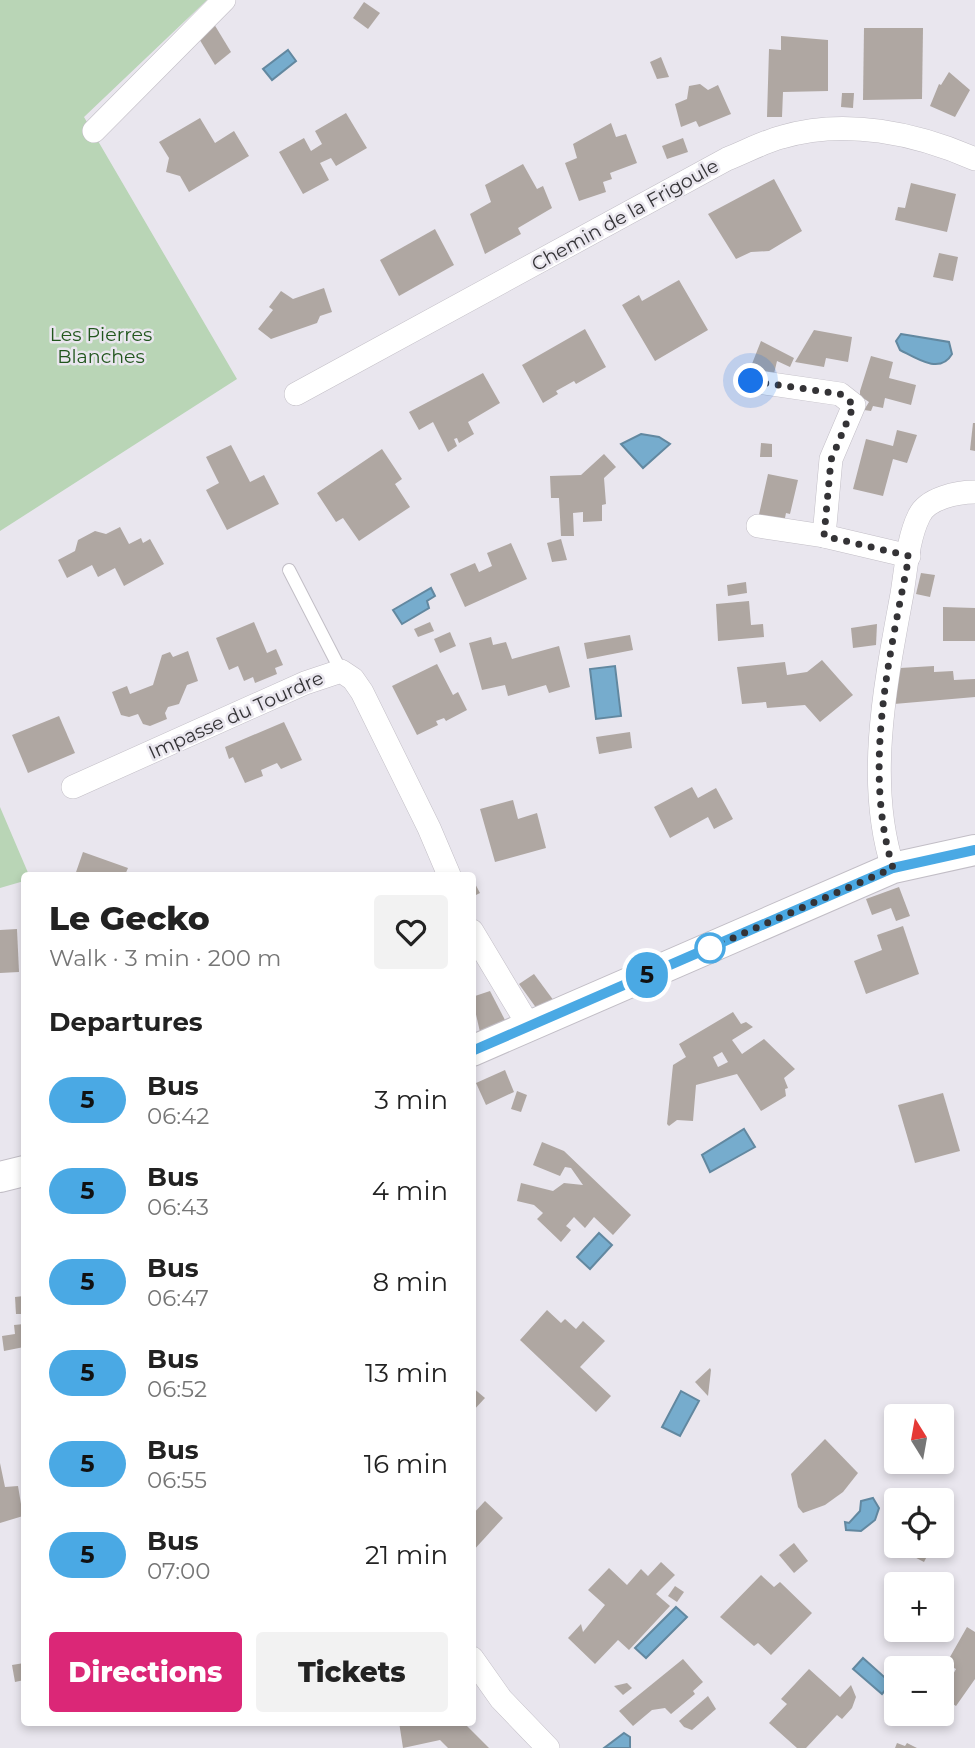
<!DOCTYPE html>
<meta charset="utf-8">
<style>
:root{--surface:#fff;--page:#f2f2f2;--text:#222;--muted:#767676;--accent:#db2777}
body{margin:0;font-family:Montserrat,sans-serif;background:var(--page);color:var(--text);height:100vh;display:flex;flex-direction:column;font-size:26px;white-space:nowrap}
*{box-sizing:border-box;margin:0}
p{font-size:23px;color:var(--muted)}
.icon{flex:none;width:38px;height:38px;fill:none;stroke:currentColor;stroke-width:2;stroke-linecap:round;stroke-linejoin:round}
.map{position:relative;flex:1;overflow:hidden}
.details{position:absolute;left:21px;top:872px;width:455px;height:854px;display:flex;flex-direction:column;background:var(--surface);border-radius:7px;box-shadow:0 4px 10px #0003}
.details>*{flex:none}
.badge{padding:0 14px;border-radius:23px;font-size:24px;line-height:46px}
.needle{width:46px;rotate:349deg}
.buttons{position:absolute;left:884px;top:1404px;display:grid;gap:14px}
.buttons a{display:grid;place-items:center;width:70px;height:70px;border-radius:7px;background:var(--surface);box-shadow:0 4px 10px #0003;font-size:35px}
.you{position:absolute;width:35px;height:35px;margin:-18px;border:5px solid #fff;border-radius:50%;background:#1a73e8;box-shadow:0 0 0 10px #1a73e833}
.map>.badge{position:absolute;translate:-50% -50%;box-shadow:0 0 0 4px #fff}
h2{padding:0 28px;font-size:26px;line-height:63px}
.round{display:grid;place-items:center;flex:none;width:74px;height:74px;border-radius:7px;background:var(--page)}
.summary{display:flex;align-items:center;justify-content:space-between;height:119px;padding:0 28px}
h1{font-size:33px;font-weight:800;line-height:52px}
.primary-button{display:flex;gap:14px;margin-top:auto;padding:14px 28px}
.primary-button a{flex:1;height:80px;border-radius:7px;background:var(--accent);color:#fff;font-size:28px;font-weight:800;line-height:80px;text-align:center}
.primary-button a+a{background:var(--page);color:var(--text)}
ul{padding:0;list-style:none}
li{display:flex;align-items:center;gap:21px;height:91px;padding:0 28px}
li div{flex:1}
li b{display:block;font-size:26px}
li em{font-style:normal}
li .badge{min-width:77px;font-weight:700;text-align:center}
.map>svg:first-child{display:block}
.green{fill:#b9d5b6}
.water{fill:#76accd;stroke:#6288a0;stroke-width:2}
.building{fill:#afa7a2;fill-rule:evenodd}
.lines{fill:none;stroke-linecap:round;stroke-linejoin:round}
.service-casing{stroke:#c2bec6;stroke-width:14}
.minor-casing{stroke:#c2bec6;stroke-width:24}
.tertiary-casing{stroke:#c2bec6;stroke-width:32}
.service{stroke:#fff;stroke-width:12}
.minor{stroke:#fff;stroke-width:23}
.tertiary{stroke:#fff;stroke-width:30}
.line-casing{stroke:#fff;stroke-width:16}
.line{stroke:#4aa9e4;stroke-width:10}
.walk{stroke:#343336;stroke-width:7;stroke-dasharray:0 12.6}
.stop-dot{fill:#fff;stroke:#4aa9e4;stroke-width:3.5}
.labels{text-anchor:middle;dominant-baseline:central;stroke-width:5;stroke-linejoin:round;paint-order:stroke}
.street-label{font-size:19px;fill:#343336;stroke:#e9e6ee}
.park-label{font-size:19px;fill:#21561d;stroke:#e9e6ee}
</style>
<div class="map">
<svg width="975" height="1748" viewBox="0 0 975 1748">
<rect width="100%" height="100%" fill="#e9e6ee"/>
<!-- green -->
<g class="green">
<polygon points="0,0 207,0 84,117 237,379 0,531"/>
<polygon points="0,807 29,875 24,875 24,881 0,888"/>
</g>
<!-- water -->
<g class="water">
<polygon points="288,50 296,61 272,80 263,69"/>
<path d="M901 334 949 342 952 354C940 375 916 358 900 350L896 341Z"/>
<polygon points="641,434 659,437 670,444 643,468 621,444"/>
<polygon points="431,588 435,596 427,601 429,608 402,624 393,610"/>
<polygon points="615,666 621,716 596,719 590,669"/>
<polygon points="744,1129 755,1147 710,1172 702,1155"/>
<polygon points="599,1233 612,1245 590,1269 577,1257"/>
<polygon points="681,1391 699,1401 680,1436 662,1427"/>
<polygon points="873,1498 879,1508 875,1520 861,1531 846,1530 845,1522 849,1523 860,1511 861,1501"/>
<polygon points="676,1607 687,1617 646,1658 635,1648"/>
<polygon points="863,1658 891,1683 882,1694 853,1669"/>
<polygon points="624,1733 630,1737 630,1748 604,1748"/>
</g>
<!-- building -->
<g class="building">
<polygon points="364,2 380,13 368,29 353,18"/>
<polygon points="214,24 231,52 215,65 198,37"/>
<polygon points="864,28 923,28 922,99 863,100"/>
<polygon points="781,36 828,40 828,91 783,92 782,117 767,117 769,49 781,50"/>
<polygon points="661,57 669,77 657,79 650,62"/>
<polygon points="949,72 970,90 955,117 930,106 939,84 941,85"/>
<polygon points="700,84 708,90 718,85 731,114 699,127 696,121 681,127 675,104 687,99 689,86"/>
<polygon points="842,93 854,93 853,108 841,107"/>
<polygon points="346,113 367,148 336,166 331,158 320,163 329,180 303,194 279,152 304,138 311,151 322,144 315,131"/>
<polygon points="200,118 215,143 234,131 249,156 189,192 180,176 166,172 169,158 159,142"/>
<polygon points="611,123 616,137 626,134 637,163 610,173 612,179 603,182 606,192 579,201 565,163 577,158 573,144"/>
<polygon points="683,138 688,152 667,159 662,146"/>
<polygon points="523,164 537,189 543,186 552,208 518,228 521,234 485,254 470,214 491,202 485,185"/>
<polygon points="774,179 802,231 769,251 751,252 736,259 708,214"/>
<polygon points="911,183 956,194 947,232 895,220 898,207 905,208"/>
<polygon points="435,229 454,265 399,296 380,260"/>
<polygon points="939,253 958,257 953,281 933,277"/>
<polygon points="679,280 708,330 655,361 622,305 639,295 642,301"/>
<polygon points="324,288 332,312 320,316 317,323 271,339 258,329 273,310 269,307 281,291 293,299"/>
<polygon points="585,329 606,367 576,384 574,381 556,391 558,394 543,403 522,365"/>
<polygon points="814,330 852,337 848,362 826,358 824,367 795,362"/>
<polygon points="761,341 794,358 790,367 777,361 773,378 748,374"/>
<polygon points="871,356 893,362 889,378 916,385 911,405 885,398 883,408 873,406 871,411 864,410 869,402 860,396 860,391"/>
<polygon points="483,373 500,403 468,422 474,434 459,443 457,438 454,439 457,446 448,452 433,422 419,430 409,412"/>
<polygon points="973,423 975,423 975,451 970,450"/>
<polygon points="897,430 917,435 907,463 893,459 883,496 853,489 866,439 893,446"/>
<polygon points="761,443 772,444 772,457 760,457"/>
<polygon points="231,445 250,482 264,475 279,504 227,530 206,490 219,483 206,457"/>
<polygon points="382,449 402,479 395,484 410,507 359,541 343,518 336,522 317,493"/>
<polygon points="604,454 616,467 604,478 606,504 602,505 602,521 583,522 583,512 573,513 574,536 561,536 559,498 551,498 550,476 581,475"/>
<polygon points="768,474 798,480 790,514 786,513 784,523 758,519"/>
<polygon points="120,527 129,544 141,538 143,543 150,539 164,564 124,586 115,568 98,577 92,565 67,578 58,560 75,551 78,540 95,531 106,534"/>
<polygon points="561,539 567,560 552,562 547,543"/>
<polygon points="511,543 527,579 465,607 450,574 475,563 479,572 492,566 487,553"/>
<polygon points="921,573 935,575 930,597 916,594"/>
<polygon points="746,582 747,593 728,596 727,585"/>
<polygon points="749,601 751,625 763,624 764,637 718,641 716,604"/>
<polygon points="943,607 975,608 975,641 943,641"/>
<polygon points="254,622 267,653 276,649 283,665 275,668 277,674 255,683 253,677 244,681 238,666 229,670 216,638"/>
<polygon points="430,622 434,631 418,637 414,629"/>
<polygon points="877,624 876,645 853,648 851,628"/>
<polygon points="450,632 456,646 440,653 434,639"/>
<polygon points="630,635 633,650 587,659 584,643"/>
<polygon points="491,637 493,645 506,642 512,659 559,646 570,687 549,693 546,685 508,696 505,685 482,690 469,643"/>
<polygon points="188,651 198,681 187,685 179,704 168,707 165,713 167,719 150,726 143,724 138,714 129,717 121,715 112,692 127,686 130,694 153,685 162,655 170,652 173,657"/>
<polygon points="822,660 853,695 820,722 805,705 767,708 766,702 742,704 737,667 785,662 787,675 807,672"/>
<polygon points="437,664 453,695 458,692 467,710 446,721 444,718 436,721 438,725 417,735 392,686"/>
<polygon points="934,666 934,672 953,671 954,680 975,679 975,697 894,704 900,668"/>
<polygon points="59,716 75,753 28,773 12,735"/>
<polygon points="284,722 302,760 281,769 277,763 261,770 263,776 245,783 233,757 229,759 225,747"/>
<polygon points="630,732 632,748 599,754 596,737"/>
<polygon points="692,787 698,798 716,788 733,819 714,829 708,817 670,838 654,807"/>
<polygon points="513,800 518,819 537,813 546,848 495,862 480,809"/>
<polygon points="83,852 128,868 125,875 75,875"/>
<polygon points="472,878 480,893 472,897"/>
<polygon points="899,887 910,916 896,921 891,908 872,915 866,899"/>
<polygon points="903,926 919,974 866,994 854,961 882,950 877,935"/>
<polygon points="17,929 19,972 0,973 0,930"/>
<polygon points="534,974 554,1001 537,1009 519,984"/>
<polygon points="490,991 506,1022 480,1032 472,997"/>
<path d="M733 1012 741 1024 746 1022 753 1027 732 1040 742 1054 764 1039 795 1069 784 1078 788 1088 785 1089 786 1096 761 1111 737 1074 696 1085 693 1121 677 1120 669 1126 667 1124 673 1065 686 1057 679 1044ZM722 1052 728 1062 718 1067 713 1057Z"/>
<polygon points="505,1070 514,1092 486,1105 476,1083"/>
<polygon points="517,1091 527,1095 521,1112 511,1109"/>
<polygon points="943,1093 960,1151 915,1163 898,1105"/>
<polygon points="542,1142 564,1151 631,1215 613,1235 594,1217 585,1228 574,1217 566,1226 571,1230 561,1242 537,1219 543,1213 534,1205 517,1201 521,1183 553,1191 564,1183 583,1185 571,1168 565,1167 560,1176 533,1165"/>
<polygon points="24,1296 24,1314 16,1314 15,1297"/>
<polygon points="547,1310 561,1323 565,1319 576,1329 583,1321 605,1341 580,1367 611,1396 596,1412 520,1340"/>
<polygon points="24,1324 24,1347 4,1351 2,1336 15,1334 14,1325"/>
<polygon points="710,1368 711,1370 708,1396 695,1382"/>
<polygon points="472,1387 485,1398 472,1412"/>
<polygon points="825,1439 858,1473 843,1492 825,1505 803,1513 798,1507 791,1474"/>
<polygon points="0,1463 5,1487 18,1486 23,1516 0,1523"/>
<polygon points="928,1493 954,1505 942,1529 942,1500 924,1500"/>
<polygon points="485,1501 503,1518 472,1552 472,1515"/>
<polygon points="794,1543 808,1561 794,1573 779,1555"/>
<polygon points="901,1545 933,1545 924,1562 899,1549"/>
<polygon points="661,1562 675,1575 656,1594 670,1606 629,1650 618,1640 595,1664 568,1638 581,1624 583,1632 605,1605 588,1590 609,1568 627,1585 641,1569 648,1576"/>
<polygon points="761,1575 774,1587 780,1582 812,1613 771,1655 758,1643 754,1646 720,1617"/>
<polygon points="675,1586 684,1592 677,1602 668,1596"/>
<polygon points="967,1627 975,1632 975,1679 956,1706 942,1697 942,1694 956,1669 946,1664"/>
<polygon points="683,1659 703,1682 693,1691 695,1694 671,1714 665,1708 652,1710 633,1726 619,1711"/>
<polygon points="24,1663 24,1680 15,1682 12,1665"/>
<polygon points="809,1669 840,1697 851,1685 856,1697 852,1708 842,1719 837,1715 806,1748 797,1748 769,1723 787,1704 781,1699"/>
<polygon points="627,1683 632,1688 623,1695 614,1686"/>
<polygon points="708,1696 716,1709 692,1730 684,1727 679,1721"/>
<polygon points="399,1722 463,1722 489,1748 448,1748 440,1740 403,1748"/>
<polygon points="897,1743 905,1746 907,1743 917,1748 895,1748"/>
</g>
<g class="lines">
<defs>
<polyline id="service" points="289,570 341,671"/>
<g id="minor">
<polyline points="94,131 224,0"/>
<polyline points="751,381 840,394 854,405 831,459 824,536"/>
<path d="M296 394 727 159C745 152 763 142 782 137 845 118 916 133 975 159"/>
<polyline points="758,526 824,536 909,556"/>
<polyline points="73,787 305,683 341,671 353,679 362,692 429,828 449,875"/>
<path d="M893 868C865 781 886 681 902 594 906 569 908 538 919 516 927 498 958 492 975 492"/>
<polyline points="472,931 529,1026"/>
<polyline points="472,1658 501,1699 548,1748"/>
</g>
<g id="tertiary">
<polyline points="472,1051 893,868 975,850"/>
<polyline points="0,1177 24,1171"/>
</g>
</defs>
<!-- service casing -->
<use href="#service" class="service-casing"/>
<!-- minor casing -->
<use href="#minor" class="minor-casing"/>
<!-- tertiary casing -->
<use href="#tertiary" class="tertiary-casing"/>
<!-- service -->
<use href="#service" class="service"/>
<!-- minor -->
<use href="#minor" class="minor"/>
<!-- tertiary -->
<use href="#tertiary" class="tertiary"/>
</g>
<g class="lines">
<defs>
<polyline id="line" points="472,1051 893,868 975,850"/>
</defs>
<!-- line casing -->
<use href="#line" class="line-casing"/>
<!-- line -->
<use href="#line" class="line"/>
<!-- walk -->
<path class="walk" d="M710 948 893 868C862 768 890 655 909 556L824 536 831 460 854 405 840 394 751 381"/>
</g>
<!-- markers -->
<circle class="stop-dot" cx="710" cy="948" r="14"/>
<g class="labels">
<!-- street labels -->
<g class="street-label">
<text transform="translate(625 215) rotate(-29)">Chemin de la Frigoule</text>
<text transform="translate(236 715) rotate(-24)">Impasse du Tourdre</text>
</g>
<!-- park labels -->
<g class="park-label">
<text x="101" y="334">Les Pierres<tspan x="101" dy="22">Blanches</tspan></text>
</g>
</g>
</svg>
<div class="buttons">
<a><svg class="needle" viewBox="-14 -14 28 28"><path d="M0-13l5 13h-10z" fill="#e53935"/><path d="M0 13l5-13h-10z" fill="#767676"/></svg></a>
<a><svg class="icon" aria-label="locate" viewBox="0 0 24 24"><circle cx="12" cy="12" r="6"/><path d="M12 2v4M12 18v4M2 12h4M18 12h4"/></svg></a>
<a>+</a>
<a>−</a>
</div>
<div class="you" style="left:751px;top:381px"></div>
<b class="badge" style="left:647px;top:975px;background:#4aa9e4;color:#111">5</b>
<section class="details">
<div class="summary"><div><h1>Le Gecko</h1><p>Walk · 3 min · 200 m</p></div><a class="round"><svg class="icon" aria-label="heart" viewBox="0 0 24 24"><path d="M12 20l-8-8c-3-5 5-10 8-4 3-6 11-1 8 4z"/></svg></a></div>
<h2>Departures</h2>
<ul>
<li><span class="badge" style="background:#4aa9e4;color:#111">5</span><div><b>Bus</b><p>06:42</p></div><em>3 min</em></li>
<li><span class="badge" style="background:#4aa9e4;color:#111">5</span><div><b>Bus</b><p>06:43</p></div><em>4 min</em></li>
<li><span class="badge" style="background:#4aa9e4;color:#111">5</span><div><b>Bus</b><p>06:47</p></div><em>8 min</em></li>
<li><span class="badge" style="background:#4aa9e4;color:#111">5</span><div><b>Bus</b><p>06:52</p></div><em>13 min</em></li>
<li><span class="badge" style="background:#4aa9e4;color:#111">5</span><div><b>Bus</b><p>06:55</p></div><em>16 min</em></li>
<li><span class="badge" style="background:#4aa9e4;color:#111">5</span><div><b>Bus</b><p>07:00</p></div><em>21 min</em></li>
</ul>
<div class="primary-button"><a>Directions</a><a>Tickets</a></div>
</section>
</div>
